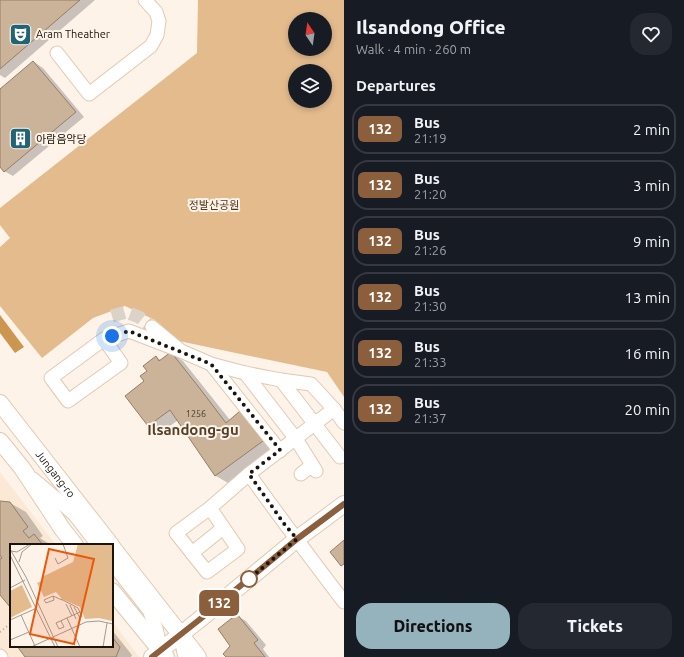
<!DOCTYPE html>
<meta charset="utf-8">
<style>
:root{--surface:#171b24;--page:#242831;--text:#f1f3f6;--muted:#9ea1a6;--line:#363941;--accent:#94b3bd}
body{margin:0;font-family:Ubuntu,"Noto Sans KR",sans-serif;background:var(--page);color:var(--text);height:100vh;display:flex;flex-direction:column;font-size:15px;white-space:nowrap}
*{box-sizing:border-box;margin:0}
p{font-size:13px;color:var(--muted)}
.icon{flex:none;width:22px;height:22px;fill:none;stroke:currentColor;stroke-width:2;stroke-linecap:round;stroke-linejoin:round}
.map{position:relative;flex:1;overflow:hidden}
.side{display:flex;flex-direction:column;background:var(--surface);width:340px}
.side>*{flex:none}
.badge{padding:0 8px;border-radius:6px;font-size:14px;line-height:26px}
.needle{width:26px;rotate:347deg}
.tools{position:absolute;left:288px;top:12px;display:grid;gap:8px}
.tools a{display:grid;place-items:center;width:44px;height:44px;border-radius:50%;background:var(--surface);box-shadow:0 2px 6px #0003;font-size:20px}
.you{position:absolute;width:20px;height:20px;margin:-10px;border:3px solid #fff;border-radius:50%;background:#1a73e8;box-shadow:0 0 0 6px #1a73e833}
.map>.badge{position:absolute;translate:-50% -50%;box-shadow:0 0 0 2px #fff}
h2{padding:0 12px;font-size:15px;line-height:36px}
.round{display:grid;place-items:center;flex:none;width:42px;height:42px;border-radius:16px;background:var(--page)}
.overview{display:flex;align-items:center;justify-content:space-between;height:68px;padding:0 12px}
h1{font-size:19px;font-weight:800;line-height:30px}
.cta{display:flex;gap:8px;margin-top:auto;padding:8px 12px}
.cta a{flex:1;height:46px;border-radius:16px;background:var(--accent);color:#111;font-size:16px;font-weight:800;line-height:46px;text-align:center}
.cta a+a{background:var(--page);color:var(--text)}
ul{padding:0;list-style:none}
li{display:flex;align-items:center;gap:12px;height:50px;margin:0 8px 6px;padding:0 4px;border:2px solid var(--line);border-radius:16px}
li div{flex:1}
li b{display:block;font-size:15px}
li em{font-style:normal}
li .badge{min-width:44px;font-weight:700;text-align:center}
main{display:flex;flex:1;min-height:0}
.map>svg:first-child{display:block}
.built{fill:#fbe9d6}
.green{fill:#e3bb8d;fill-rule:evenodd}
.water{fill:#cd9650}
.shadow{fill:#0003}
.building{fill:#cab399;stroke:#947e66}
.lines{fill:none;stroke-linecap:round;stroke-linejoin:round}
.minor-tunnel{stroke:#dbd2c8;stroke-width:13;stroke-dasharray:13 6;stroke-linecap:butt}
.minor-casing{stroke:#e1c9af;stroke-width:15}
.major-casing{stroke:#e1c9af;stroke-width:18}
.path{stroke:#b2a99f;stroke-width:2;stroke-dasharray:1 3;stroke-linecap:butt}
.minor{stroke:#fff;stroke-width:13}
.major{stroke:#fff;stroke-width:16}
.line-casing{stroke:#fff;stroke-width:9}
.line{stroke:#8b5e3c;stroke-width:6}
.walk{stroke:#1c140a;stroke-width:4;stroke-dasharray:0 7.2}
.stop-dot{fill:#fff;stroke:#8b5e3c;stroke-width:2}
.labels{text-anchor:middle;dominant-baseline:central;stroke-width:4;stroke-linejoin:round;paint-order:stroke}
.number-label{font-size:9px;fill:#483c2e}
.poi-label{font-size:11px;fill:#1c140a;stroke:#fdf3e9;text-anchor:start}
.park-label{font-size:11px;fill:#51391b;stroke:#fdf3e9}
.street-label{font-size:11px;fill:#1c140a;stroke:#fdf3e9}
.district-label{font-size:15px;font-weight:bold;fill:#523f28;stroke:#fdf3e9}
.inset-road{fill:none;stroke:#a39a90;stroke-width:1}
.view{fill:#e8590c;fill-opacity:0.15;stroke:#e8590c;stroke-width:2}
.inset-edge{fill:none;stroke:#1c140a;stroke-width:2}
</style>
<main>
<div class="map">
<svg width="344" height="657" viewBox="0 0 344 657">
<rect width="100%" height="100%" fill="#fdf3e9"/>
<!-- built -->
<polygon class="built" points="0,472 56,545 11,545 11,646 112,646 112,621 139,657 0,657"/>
<!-- green -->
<path class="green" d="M198 0H344V397L327 372 179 341 155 320 125 306 93 318 42 358 0 306V247L10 238 0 225V208L197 53ZM295 19H325V49H295ZM295 71H325V101H295Z"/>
<!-- water -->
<polygon class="water" points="0,315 24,347 15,353 0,333"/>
<!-- shadow -->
<g class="shadow">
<polygon points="0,0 95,0 5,78 0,75"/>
<polygon points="34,62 43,68 84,117 13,176 4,171 0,166 0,90"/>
<polygon points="171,353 183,361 230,420 240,412 253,419 275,448 228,483 216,476 178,420 161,433 148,425 145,381 148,371 156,357 161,360"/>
<polygon points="0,502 10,503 26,512 43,536 40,538 51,545 11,545 11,606 0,593"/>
<polygon points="237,616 246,621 266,645 263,649 269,657 227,657 232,646"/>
<polygon points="112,630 132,655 131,657 26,657 18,646 112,646"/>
</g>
<!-- building -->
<g class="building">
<polygon points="0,0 80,0 0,69"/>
<polygon points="33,61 76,112 4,172 0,167 0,89"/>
<polygon points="171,352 201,390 226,423 240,411 263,441 215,476 170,410 148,426 125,396 144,381 140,376 147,371 143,366 156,356 159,361"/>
<polygon points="0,501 10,502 28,527 23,531 29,538 34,534 43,545 11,545 10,607 0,595 0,559 2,558 0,555"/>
<polygon points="344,540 344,564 341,566 330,552"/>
<polygon points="237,614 258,640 254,643 265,657 226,657 223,654 230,646 218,629"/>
<polygon points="112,637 120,647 116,657 25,657 17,646 112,646"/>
</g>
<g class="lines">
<!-- minor-tunnel -->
<polyline class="minor-tunnel" points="112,316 126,312 139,317 152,327"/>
<defs>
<g id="minor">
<polyline points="57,53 89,94 151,46 157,35 159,21 156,12 145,0"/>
<polyline points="152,327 181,351 211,364 245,373 281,380 311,384 334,409 344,423"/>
<polyline points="104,339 121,363 68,401 51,378 104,339 129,331 181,351"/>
<polyline points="211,364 280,451"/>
<polyline points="245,373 296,439 316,471"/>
<polyline points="281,380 340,457"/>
<path d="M249 474C280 518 312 560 344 602"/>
<polyline points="301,474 312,465"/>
<polyline points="33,479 74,514 98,545"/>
<polyline points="210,508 238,549 207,572 176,533 210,508 249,474 334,409"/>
<polyline points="192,553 223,528"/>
<polyline points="112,563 149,610 156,628 161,651"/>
<polyline points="180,635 185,657"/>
<polyline points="0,656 1,657"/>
</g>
<g id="major">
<path id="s1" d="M0 403 111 545"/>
<polyline points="0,441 22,468 63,530 75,545"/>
<polyline points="112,547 198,657"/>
<polyline points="112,591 166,657"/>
<polyline points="152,657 199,620 297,539 344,504"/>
</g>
</defs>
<!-- minor casing -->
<use href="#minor" class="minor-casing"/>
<!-- major casing -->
<use href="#major" class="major-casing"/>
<!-- path -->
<polyline class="path" points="0,632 11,623"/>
<!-- minor -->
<use href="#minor" class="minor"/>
<!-- major -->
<use href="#major" class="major"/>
</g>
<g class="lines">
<defs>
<polyline id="line" points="152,657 199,620 297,539 344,504"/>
</defs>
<!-- line casing -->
<use href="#line" class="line-casing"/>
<!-- line -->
<use href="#line" class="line"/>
<!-- walk -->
<polyline class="walk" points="112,336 129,331 211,364 280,450 249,474 285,525 297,539 249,579"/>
</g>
<!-- icons -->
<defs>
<symbol id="theatre-square" viewBox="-11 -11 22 22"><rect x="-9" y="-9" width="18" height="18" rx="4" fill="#226477" stroke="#fdf3e9"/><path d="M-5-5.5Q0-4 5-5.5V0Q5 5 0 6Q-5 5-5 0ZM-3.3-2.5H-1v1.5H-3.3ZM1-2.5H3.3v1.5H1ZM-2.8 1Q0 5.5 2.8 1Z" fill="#fff"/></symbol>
<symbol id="building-square" viewBox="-11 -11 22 22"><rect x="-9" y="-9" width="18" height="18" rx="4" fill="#226477" stroke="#fdf3e9"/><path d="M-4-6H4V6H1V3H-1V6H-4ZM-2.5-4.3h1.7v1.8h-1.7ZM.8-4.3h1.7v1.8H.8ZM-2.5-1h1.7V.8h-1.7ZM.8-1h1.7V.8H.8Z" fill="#fff"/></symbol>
</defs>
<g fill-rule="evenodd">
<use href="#theatre-square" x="8" y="22" width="25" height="25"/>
<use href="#building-square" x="8" y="126" width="25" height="25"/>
</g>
<!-- markers -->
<circle class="stop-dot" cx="249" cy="579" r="8"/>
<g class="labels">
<!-- number labels -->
<g class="number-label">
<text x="196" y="414">1256</text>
</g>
<!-- poi labels -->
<g class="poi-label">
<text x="36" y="34">Aram Theather</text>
<text x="36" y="139">아람음악당</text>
</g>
<!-- park labels -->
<g class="park-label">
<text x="214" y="205">정발산공원</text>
</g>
<!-- street labels -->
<g class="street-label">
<text stroke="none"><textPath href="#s1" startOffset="90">Jungang-ro</textPath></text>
</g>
<!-- district labels -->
<g class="district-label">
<text x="193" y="429">Ilsandong-gu</text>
</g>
</g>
<!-- overview -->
<g transform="translate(10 544)">
<rect width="103" height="103" fill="#fdf3e9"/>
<path d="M68 0H103L102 77 89 74 75 75 70 63 52 55 46 48 34 53 27 39 33 36 32 33 63 18ZM12 41 22 63 0 74V47Z" fill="#e3bb8d"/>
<path class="inset-road" d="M0 5 16 33 48 103M1 7 7 8 20 0M0 11 45 103M45 14 48 20 58 14 53 0M9 18 12 8 22 0M0 44 15 36M43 52 44 56 36 59 34 56 43 52 52 56M51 55 68 64 72 73M56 60 62 72M60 61 66 75M64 63 70 74M11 71 25 102M57 74 70 103M0 76 27 64M51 77 54 83 49 85 46 79 70 68M0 96 19 88M21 103 76 78 89 77 103 80M93 103 97 79"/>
<path class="view" d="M39 5 84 15 64 100 20 90Z"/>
<rect width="103" height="103" class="inset-edge"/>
</g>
</svg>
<div class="tools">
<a><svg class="needle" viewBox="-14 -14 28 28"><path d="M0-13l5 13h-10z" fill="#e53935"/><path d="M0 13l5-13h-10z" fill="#9ea1a6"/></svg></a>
<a><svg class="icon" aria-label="layers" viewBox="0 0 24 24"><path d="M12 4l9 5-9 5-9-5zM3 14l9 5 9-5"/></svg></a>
</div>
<div class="you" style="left:112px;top:336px"></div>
<b class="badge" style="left:219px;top:603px;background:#8b5e3c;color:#fff">132</b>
</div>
<section class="side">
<div class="overview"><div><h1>Ilsandong Office</h1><p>Walk · 4 min · 260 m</p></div><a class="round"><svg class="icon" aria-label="heart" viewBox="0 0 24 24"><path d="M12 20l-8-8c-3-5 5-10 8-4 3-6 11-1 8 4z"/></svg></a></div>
<h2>Departures</h2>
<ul>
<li><span class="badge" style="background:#8b5e3c;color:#fff">132</span><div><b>Bus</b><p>21:19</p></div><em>2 min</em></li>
<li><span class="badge" style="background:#8b5e3c;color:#fff">132</span><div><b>Bus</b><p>21:20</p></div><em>3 min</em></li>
<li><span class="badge" style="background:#8b5e3c;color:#fff">132</span><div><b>Bus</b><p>21:26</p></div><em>9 min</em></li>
<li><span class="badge" style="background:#8b5e3c;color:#fff">132</span><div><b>Bus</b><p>21:30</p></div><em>13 min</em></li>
<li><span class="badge" style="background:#8b5e3c;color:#fff">132</span><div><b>Bus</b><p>21:33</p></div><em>16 min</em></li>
<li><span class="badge" style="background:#8b5e3c;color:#fff">132</span><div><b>Bus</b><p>21:37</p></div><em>20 min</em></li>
</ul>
<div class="cta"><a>Directions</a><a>Tickets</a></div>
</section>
</main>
